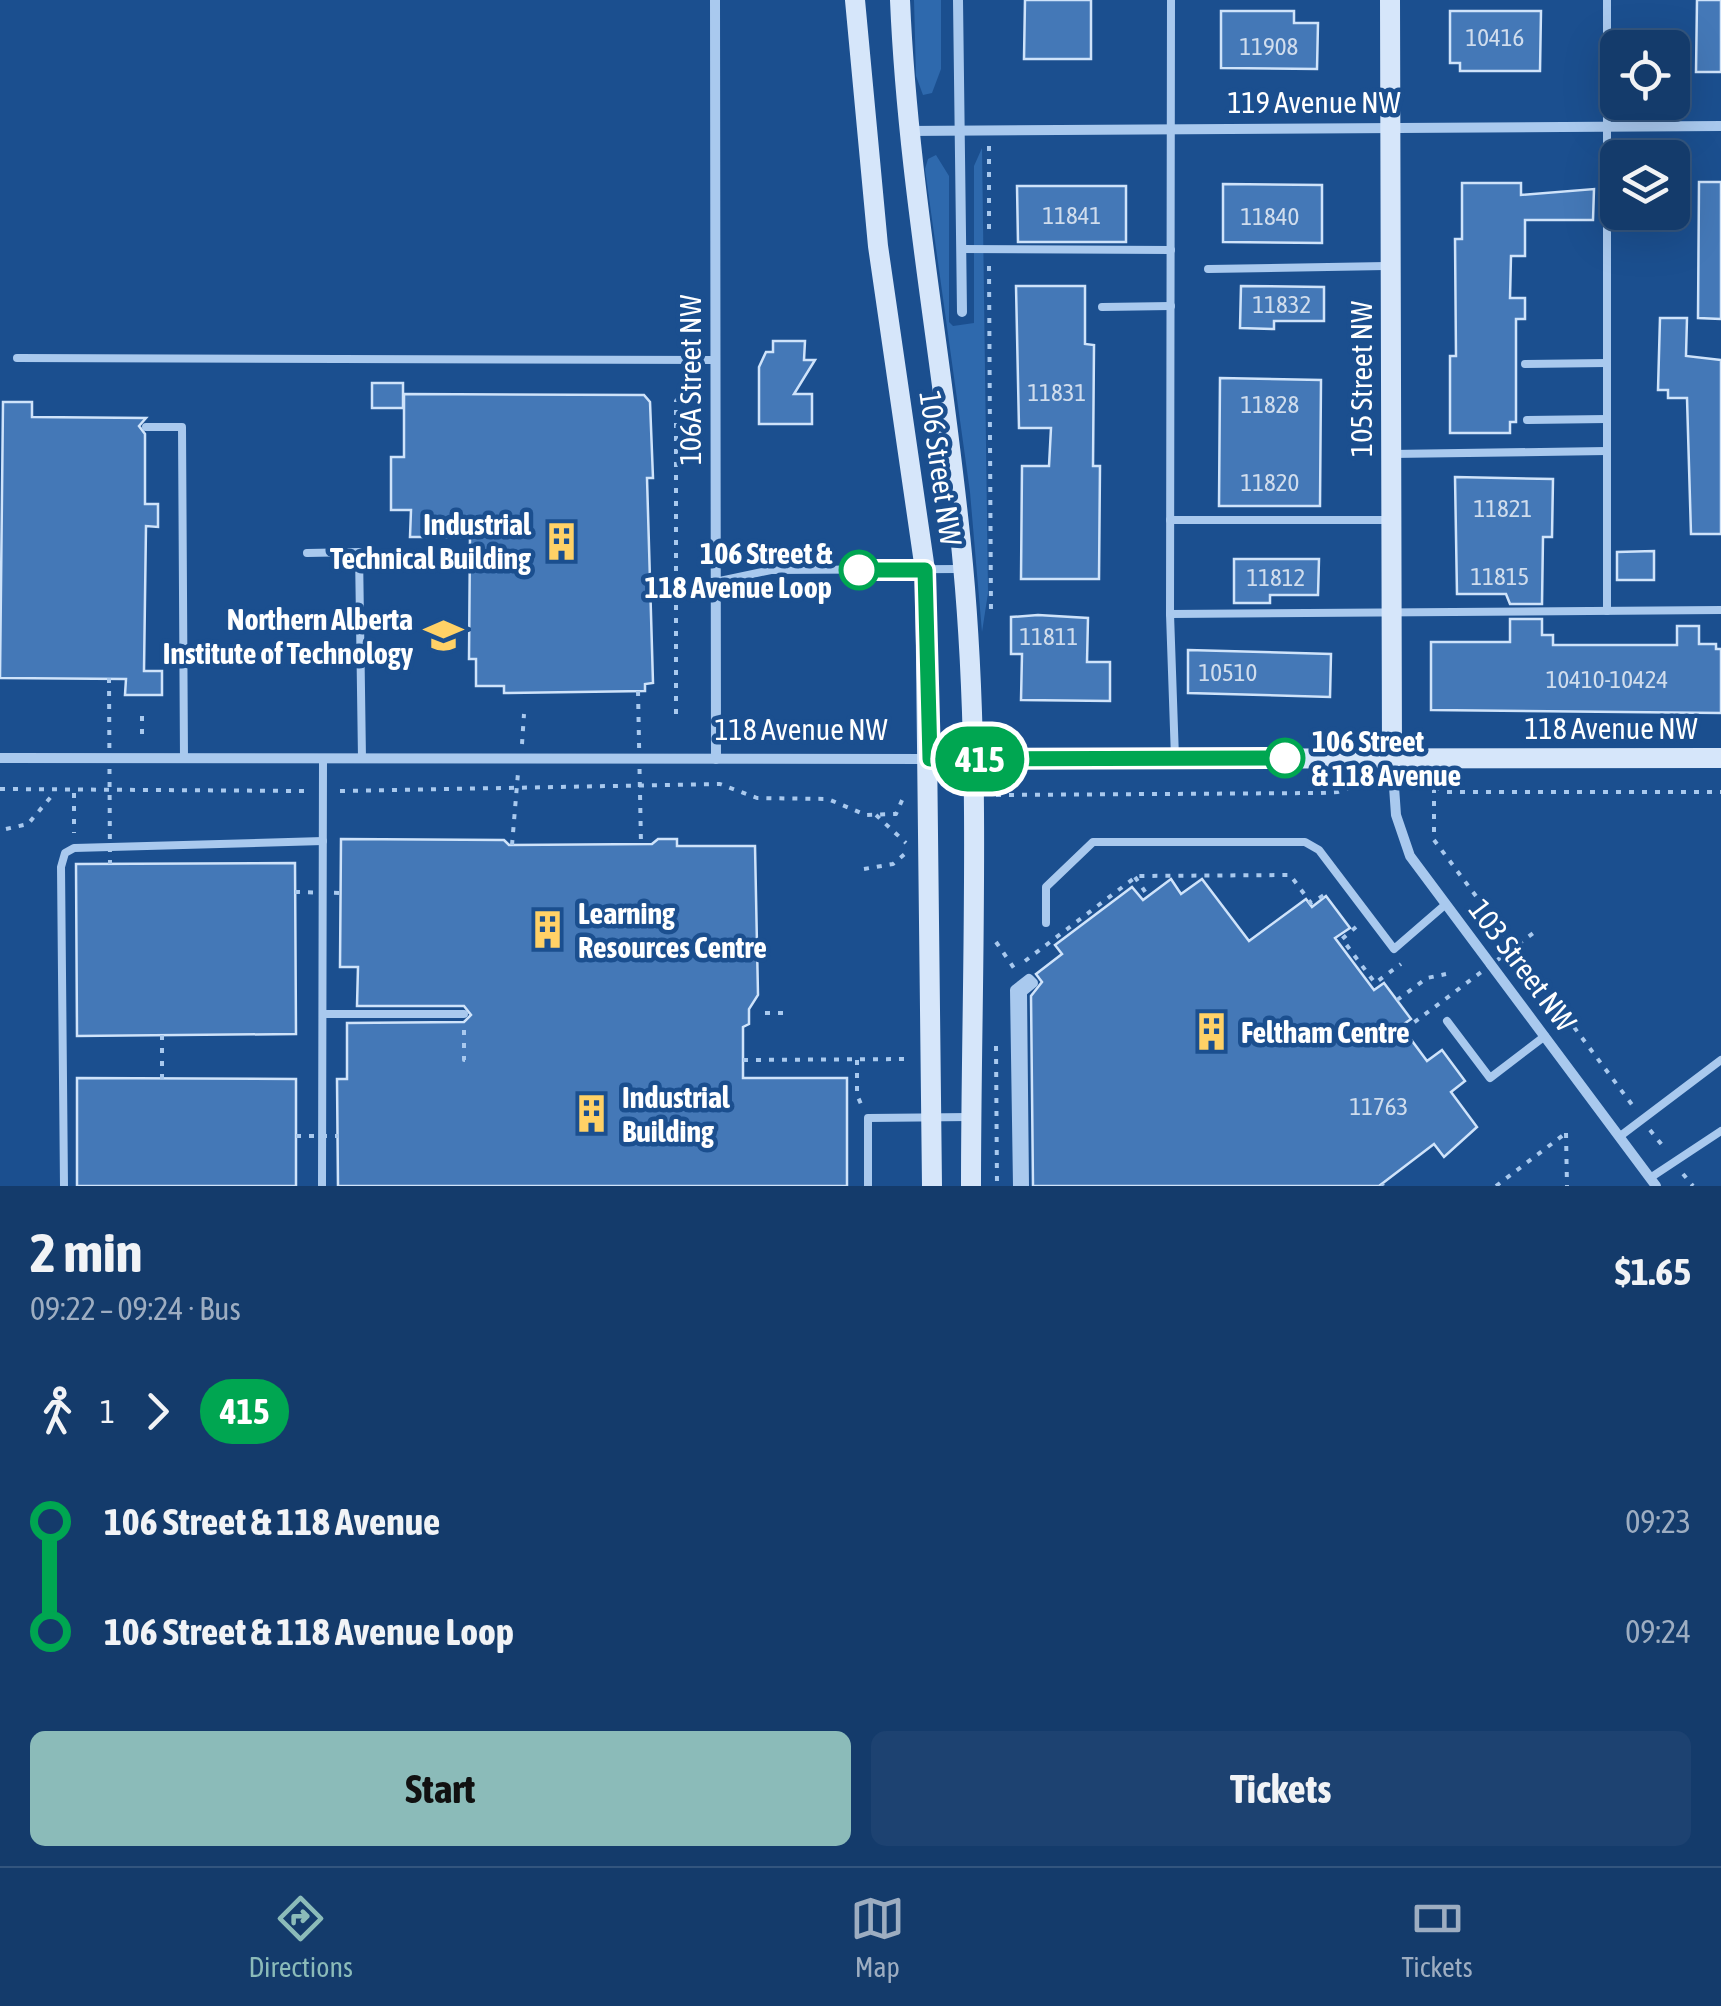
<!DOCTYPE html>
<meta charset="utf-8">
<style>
:root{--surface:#143b6b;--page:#1d4271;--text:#f1f3f6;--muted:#9dadc1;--line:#33557e;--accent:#8bbbb9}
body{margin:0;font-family:"Asap Condensed",sans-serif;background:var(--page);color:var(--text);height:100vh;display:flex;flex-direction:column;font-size:38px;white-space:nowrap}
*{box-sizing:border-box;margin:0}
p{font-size:32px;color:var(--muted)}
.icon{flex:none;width:55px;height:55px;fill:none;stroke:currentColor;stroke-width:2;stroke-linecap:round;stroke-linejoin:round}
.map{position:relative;height:1186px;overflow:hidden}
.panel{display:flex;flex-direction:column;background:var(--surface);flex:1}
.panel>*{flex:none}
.badge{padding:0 20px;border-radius:32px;font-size:35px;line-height:65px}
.tools{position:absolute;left:1600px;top:30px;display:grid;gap:20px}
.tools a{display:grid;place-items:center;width:90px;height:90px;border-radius:15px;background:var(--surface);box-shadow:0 10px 40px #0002,0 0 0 2px var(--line);font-size:50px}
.map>.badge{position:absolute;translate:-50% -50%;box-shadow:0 0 0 5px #fff}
.legs{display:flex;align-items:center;gap:15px;height:110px;padding:0 30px;font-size:32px}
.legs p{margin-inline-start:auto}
.summary{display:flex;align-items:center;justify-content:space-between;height:170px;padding:0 30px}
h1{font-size:55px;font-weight:700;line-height:75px}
.primary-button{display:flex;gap:20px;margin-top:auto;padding:20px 30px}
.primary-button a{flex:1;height:115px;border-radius:15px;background:var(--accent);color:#111;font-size:40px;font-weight:700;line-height:115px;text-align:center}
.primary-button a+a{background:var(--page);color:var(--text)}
ul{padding:0 30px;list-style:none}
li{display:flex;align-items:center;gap:35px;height:110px;font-size:38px}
li i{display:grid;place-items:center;width:15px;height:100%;margin:0 12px;background:currentColor}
li i::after{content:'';width:25px;height:25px;margin:-12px;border:8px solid;border-radius:50%;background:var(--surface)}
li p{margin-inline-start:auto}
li:first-child i{background:linear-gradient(#0000 50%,currentColor 0)}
li:last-child i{background:linear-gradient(currentColor 50%,#0000 0)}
.menu{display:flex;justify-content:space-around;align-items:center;height:140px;border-top:2px solid var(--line);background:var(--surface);font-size:28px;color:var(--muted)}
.menu a{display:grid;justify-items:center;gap:5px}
.menu .current{color:var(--accent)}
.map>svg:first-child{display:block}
.green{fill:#2e69ad}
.building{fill:#4478b7;stroke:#cfe3fa;stroke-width:2.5}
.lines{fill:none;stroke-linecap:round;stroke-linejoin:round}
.path{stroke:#a9c9ee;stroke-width:4;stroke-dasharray:5 8;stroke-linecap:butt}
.lane{stroke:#a9c9ee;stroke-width:8}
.street{stroke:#a9c9ee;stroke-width:10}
.secondary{stroke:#d6e6fa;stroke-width:20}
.path-bridge{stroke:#a9c9ee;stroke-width:4;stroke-dasharray:5 8;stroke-linecap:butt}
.line-1-casing{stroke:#fff;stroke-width:22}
.line-1{stroke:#00a651;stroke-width:15}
.stop-1-dot{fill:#fff;stroke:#00a651;stroke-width:5}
.labels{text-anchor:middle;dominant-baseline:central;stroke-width:9;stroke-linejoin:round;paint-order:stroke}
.number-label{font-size:25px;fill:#d0dded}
.street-label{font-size:30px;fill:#fff;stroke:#1b4f8f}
.poi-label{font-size:30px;font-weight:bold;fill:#fff;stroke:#1b4f8f;text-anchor:start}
.stop-label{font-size:30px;font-weight:bold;fill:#fff;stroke:#1b4f8f;text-anchor:end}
</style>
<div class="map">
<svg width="1721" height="1186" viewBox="0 0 1721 1186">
<rect width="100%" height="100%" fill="#1b4f8f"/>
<!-- green -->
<g class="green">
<polygon points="914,0 941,0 941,69 932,93 923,95 916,76"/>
<polygon points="982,148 988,593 982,632 970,492 925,169 928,159 936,155 949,176 949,322 953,326 974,323 974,166"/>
</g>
<!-- building -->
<g class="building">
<polygon points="1025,0 1091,0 1091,59 1024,59"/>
<polygon points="1697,0 1721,0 1721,72 1696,72"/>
<polygon points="1221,11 1294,11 1294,23 1318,23 1317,69 1221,68"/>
<polygon points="1450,11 1541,11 1540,71 1460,71 1460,63 1450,63"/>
<polygon points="1699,182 1721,182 1721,319 1698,318"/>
<polygon points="1462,183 1521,183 1521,195 1594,189 1593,220 1525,220 1525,256 1511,256 1510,298 1525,298 1525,319 1516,319 1516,422 1510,422 1510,433 1450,433 1450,356 1456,356 1455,239 1462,239"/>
<polygon points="1223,184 1322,185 1322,243 1223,242"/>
<polygon points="1017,186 1126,186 1126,242 1018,242"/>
<polygon points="1016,286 1085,286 1085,344 1094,345 1093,466 1100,466 1099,579 1021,579 1022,466 1049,466 1051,428 1019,428"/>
<polygon points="1241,286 1324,287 1324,321 1274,321 1274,329 1240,328"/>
<polygon points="1660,318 1687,318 1686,356 1721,360 1721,534 1691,534 1687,398 1668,398 1668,390 1658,390"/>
<polygon points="773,341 805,341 804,360 815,360 794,394 812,394 812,424 759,424 759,367 766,352 773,352"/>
<polygon points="1220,378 1321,380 1320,506 1219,506"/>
<rect x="372" y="383" width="31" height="25"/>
<polygon points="404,394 644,395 650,402 653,478 647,478 653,683 645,684 645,691 504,693 504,686 476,686 476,659 469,659 470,537 410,537 411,510 391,510 391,457 404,457"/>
<polygon points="3,402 32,402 32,417 146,418 139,426 145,434 145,504 158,504 158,527 146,526 144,671 162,671 162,695 125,695 126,679 0,678"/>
<polygon points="1455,477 1553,479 1552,537 1543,537 1542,604 1510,604 1506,594 1457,594"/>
<polygon points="1654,551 1654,580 1617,580 1617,552"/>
<polygon points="1234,559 1319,559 1318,595 1270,595 1270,603 1234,603"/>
<polygon points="1038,615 1088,618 1087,662 1110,662 1110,701 1021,700 1022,654 1011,654 1011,617"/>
<polygon points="1510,619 1542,619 1542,635 1553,635 1553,645 1677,645 1677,626 1699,626 1699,644 1716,644 1716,649 1721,649 1721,713 1431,710 1431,642 1510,642"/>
<polygon points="1188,650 1331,654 1330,697 1188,693"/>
<polygon points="341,839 504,840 509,845 652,844 658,839 677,839 677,846 755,846 758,995 749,1009 749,1024 743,1027 743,1078 847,1078 847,1186 338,1186 337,1079 347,1079 347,1023 464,1022 471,1015 464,1006 357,1006 358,967 340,967"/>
<polygon points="295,863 296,1034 77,1036 76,864"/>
<polygon points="1171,879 1181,894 1202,879 1249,941 1306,899 1312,907 1326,896 1350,928 1335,938 1374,990 1384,983 1411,1019 1401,1026 1427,1061 1442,1050 1465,1081 1451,1092 1477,1127 1444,1157 1434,1144 1379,1186 1033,1186 1031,996 1042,982 1036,974 1062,954 1055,945 1132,887 1143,900"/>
<polygon points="77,1078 296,1079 296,1186 77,1186"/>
</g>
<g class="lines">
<!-- path -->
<g class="path">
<polyline points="989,146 989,232"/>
<polyline points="989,266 991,612"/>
<polyline points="676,714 676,401 696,376"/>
<polyline points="142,716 142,741"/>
<polyline points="522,744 524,714"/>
<polyline points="1423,782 1447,792 1721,792"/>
<polyline points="1434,788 1434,840 1633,1106"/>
<polyline points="0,789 305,791"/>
<polyline points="340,791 720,784 757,798 828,799 866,815 896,814 903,798"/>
<polyline points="74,793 74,833"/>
<polyline points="996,795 1320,793 1338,792 1364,782"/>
<polyline points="876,815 906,843"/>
<polyline points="6,829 28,824 55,792"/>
<polyline points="512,845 518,773"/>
<polyline points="864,869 893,864 906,853"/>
<polyline points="1135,877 1148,896"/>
<polyline points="1356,927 1342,939 1375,983 1401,964"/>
<polyline points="996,942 1016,971"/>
<polyline points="1025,961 1137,876 1290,875 1311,903 1329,892"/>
<polyline points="1397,1000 1427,978 1446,974"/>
<polyline points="765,1013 789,1013"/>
<polyline points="464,1030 464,1060 469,1060"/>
<polyline points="162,1035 162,1079"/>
<polyline points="996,1046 997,1186"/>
<polyline points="743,1060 908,1059"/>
<polyline points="857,1060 857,1095 861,1104"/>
<polyline points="1650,1130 1666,1150"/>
<polyline points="1566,1133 1567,1186"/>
<polyline points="1683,1174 1693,1186"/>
<polyline points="1382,1184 1383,1186"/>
<polyline points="1496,1186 1566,1133"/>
</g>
<!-- lane -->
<g class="lane">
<polyline points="1171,0 1170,614 1175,758"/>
<polyline points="1607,0 1607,611"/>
<polyline points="961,249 1171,250"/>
<polyline points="1208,269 1386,266"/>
<polyline points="1102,307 1171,306"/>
<polyline points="17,358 715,360"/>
<polyline points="1525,364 1607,363"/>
<polyline points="1527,420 1607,419"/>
<polyline points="146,427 182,427 184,758"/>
<polyline points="1391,454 1607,451"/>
<polyline points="1170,520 1391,520"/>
<polyline points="307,553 359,552 362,759"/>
<polyline points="715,582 771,570 959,569"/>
<polyline points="1170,614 1721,610"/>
<polyline points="1046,923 1046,887 1093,842 1305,842 1319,850 1394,949 1446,904"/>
<polyline points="323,1014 464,1014"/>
<polyline points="1447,1021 1490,1078 1545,1036"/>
<polyline points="1619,1137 1721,1060"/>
<polyline points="1650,1178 1721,1131"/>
<polyline points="64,1186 61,867 65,853 74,848 323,841"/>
<polyline points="322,1186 323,759"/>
<polyline points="868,1186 868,1118 970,1117"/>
</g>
<!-- street -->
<g class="street">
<polyline points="715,0 716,759"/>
<polyline points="958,0 962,312"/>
<polyline points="907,131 1721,126"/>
<polyline points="0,758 929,759"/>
<polyline points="1392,758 1396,815 1410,856 1656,1186"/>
<polyline points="1018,1186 1015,990 1029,979 1033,983 1022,992 1024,1186"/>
</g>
<!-- secondary -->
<g class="secondary">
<polyline points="855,0 878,246 925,570 932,1186"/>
<path d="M900 0C908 190 946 376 963 565 982 770 971 980 971 1186"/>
<polyline points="1390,0 1392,758"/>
<polyline points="929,759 1721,758"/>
</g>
<!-- path-bridge -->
<g class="path-bridge">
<polyline points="109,678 110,864"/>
<polyline points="638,691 641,844"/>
<polyline points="295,892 341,893"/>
<polyline points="1404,1030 1536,931"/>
<polyline points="296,1136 338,1136"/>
</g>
</g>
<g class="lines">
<defs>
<polyline id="line-1" points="859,570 925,570 930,759 1285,758"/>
</defs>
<!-- line-1 casing -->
<use href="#line-1" class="line-1-casing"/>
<!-- line-1 -->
<use href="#line-1" class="line-1"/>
</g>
<!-- icons -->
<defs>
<symbol id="building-bare" viewBox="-9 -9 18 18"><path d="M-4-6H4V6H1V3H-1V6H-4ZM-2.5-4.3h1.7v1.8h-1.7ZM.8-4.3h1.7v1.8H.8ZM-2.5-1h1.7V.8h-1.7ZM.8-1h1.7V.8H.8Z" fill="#ffd166" stroke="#1b4f8f" stroke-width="2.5" paint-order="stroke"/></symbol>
<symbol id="university-bare" viewBox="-9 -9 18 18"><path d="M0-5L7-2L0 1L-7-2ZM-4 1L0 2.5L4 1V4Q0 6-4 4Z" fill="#ffd166" stroke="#1b4f8f" stroke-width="2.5" paint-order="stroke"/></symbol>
</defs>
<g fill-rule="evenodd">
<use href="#building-bare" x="534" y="514" width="55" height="55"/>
<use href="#university-bare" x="416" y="608" width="55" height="55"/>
<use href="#building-bare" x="520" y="902" width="55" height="55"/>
<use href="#building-bare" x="1184" y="1004" width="55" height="55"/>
<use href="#building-bare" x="564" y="1086" width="55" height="55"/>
</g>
<!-- markers -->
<g class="stop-1-dot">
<circle cx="859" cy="570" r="18"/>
<circle cx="1285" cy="758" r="18"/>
</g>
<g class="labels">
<!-- number labels -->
<g class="number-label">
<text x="1495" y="37">10416</text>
<text x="1269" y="46">11908</text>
<text x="1072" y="215">11841</text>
<text x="1270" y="216">11840</text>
<text x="1282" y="304">11832</text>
<text x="1057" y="392">11831</text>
<text x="1270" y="404">11828</text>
<text x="1270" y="482">11820</text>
<text x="1503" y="508">11821</text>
<text x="1500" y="576">11815</text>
<text x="1276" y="577">11812</text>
<text x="1049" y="636">11811</text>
<text x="1228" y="672">10510</text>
<text x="1607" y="679">10410-10424</text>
<text x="1379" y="1106">11763</text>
</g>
<!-- street labels -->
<g class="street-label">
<text x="1314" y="102">119 Avenue NW</text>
<text transform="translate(1361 379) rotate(-90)">105 Street NW</text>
<text transform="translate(690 380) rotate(-90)">106A Street NW</text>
<text transform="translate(941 468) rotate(82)">106 Street NW</text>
<text x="1611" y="728">118 Avenue NW</text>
<text x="801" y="729">118 Avenue NW</text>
<text transform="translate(1523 965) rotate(53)">103 Street NW</text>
</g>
<!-- poi labels -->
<g class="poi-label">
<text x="531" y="524" text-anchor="end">Industrial<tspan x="531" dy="34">Technical Building</tspan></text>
<text x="413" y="619" text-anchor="end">Northern Alberta<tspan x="413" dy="34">Institute of Technology</tspan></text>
<text x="578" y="913">Learning<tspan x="578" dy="34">Resources Centre</tspan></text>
<text x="1241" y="1032">Feltham Centre</text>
<text x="622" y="1097">Industrial<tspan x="622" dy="34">Building</tspan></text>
</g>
<!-- stop labels -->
<g class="stop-label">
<text x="832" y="553">106 Street &amp;<tspan x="832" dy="34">118 Avenue Loop</tspan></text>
<text x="1312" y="741" text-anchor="start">106 Street<tspan x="1312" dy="34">&amp; 118 Avenue</tspan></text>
</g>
</g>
</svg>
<div class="tools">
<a><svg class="icon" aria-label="locate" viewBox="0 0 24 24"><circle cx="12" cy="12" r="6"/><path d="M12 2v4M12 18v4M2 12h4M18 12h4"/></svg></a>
<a><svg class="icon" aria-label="layers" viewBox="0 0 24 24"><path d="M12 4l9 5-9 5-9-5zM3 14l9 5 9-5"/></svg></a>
</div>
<b class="badge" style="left:980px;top:759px;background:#00a651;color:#fff">415</b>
</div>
<section class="panel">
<div class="summary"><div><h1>2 min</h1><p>09:22 – 09:24 · Bus</p></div><b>$1.65</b></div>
<div class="legs"><svg class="icon" aria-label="walk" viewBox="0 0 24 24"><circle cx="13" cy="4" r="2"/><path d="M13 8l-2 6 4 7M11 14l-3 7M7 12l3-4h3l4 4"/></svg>1<svg class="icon" aria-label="forward" viewBox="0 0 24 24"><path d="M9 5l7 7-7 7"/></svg><b class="badge" style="background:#00a651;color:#fff">415</b></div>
<ul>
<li><i style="color:#00a651"></i><b>106 Street &amp; 118 Avenue</b><p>09:23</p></li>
<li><i style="color:#00a651"></i><b>106 Street &amp; 118 Avenue Loop</b><p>09:24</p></li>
</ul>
<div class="primary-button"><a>Start</a><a>Tickets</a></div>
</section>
<nav class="menu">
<a class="current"><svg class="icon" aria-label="directions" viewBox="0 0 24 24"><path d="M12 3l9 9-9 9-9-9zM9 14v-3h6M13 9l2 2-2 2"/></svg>Directions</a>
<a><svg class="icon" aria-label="map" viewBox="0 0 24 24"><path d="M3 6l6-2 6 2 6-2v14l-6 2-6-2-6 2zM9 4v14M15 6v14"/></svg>Map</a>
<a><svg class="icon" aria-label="tickets" viewBox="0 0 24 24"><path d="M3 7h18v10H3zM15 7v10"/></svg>Tickets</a>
</nav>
